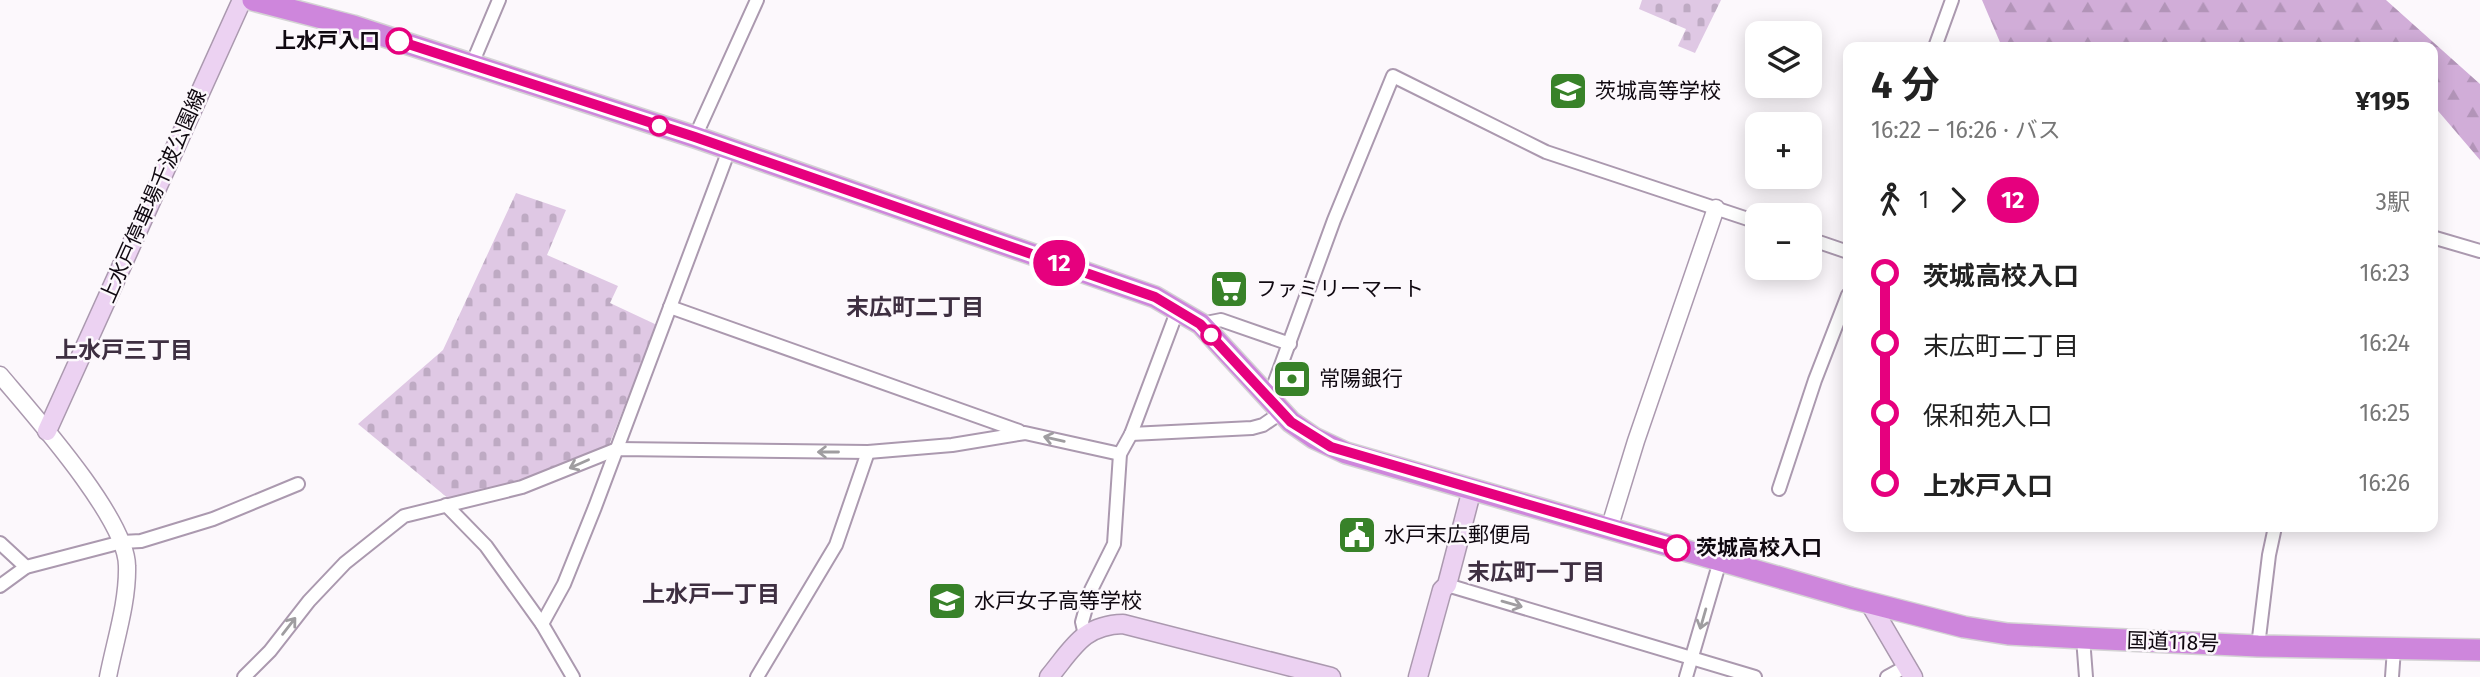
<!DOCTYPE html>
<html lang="ja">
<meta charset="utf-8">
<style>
:root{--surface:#fff;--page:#f2f2f2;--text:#222;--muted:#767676}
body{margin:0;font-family:"Fira Sans","Noto Sans JP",sans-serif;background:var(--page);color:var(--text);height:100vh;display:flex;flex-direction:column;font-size:26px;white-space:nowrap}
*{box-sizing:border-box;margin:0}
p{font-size:23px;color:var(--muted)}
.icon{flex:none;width:38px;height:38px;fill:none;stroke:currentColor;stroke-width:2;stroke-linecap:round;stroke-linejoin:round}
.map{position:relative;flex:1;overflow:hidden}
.side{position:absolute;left:1843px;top:42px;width:595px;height:490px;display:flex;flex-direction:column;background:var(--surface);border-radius:14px;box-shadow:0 4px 18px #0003}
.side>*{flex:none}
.badge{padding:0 14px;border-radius:23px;font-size:24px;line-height:46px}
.controls{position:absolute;left:1745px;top:21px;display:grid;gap:14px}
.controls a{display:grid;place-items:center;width:77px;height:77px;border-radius:14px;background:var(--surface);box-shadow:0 4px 18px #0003;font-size:35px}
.map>.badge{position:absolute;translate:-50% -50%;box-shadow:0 0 0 4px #fff}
.legs{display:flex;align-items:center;gap:10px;height:77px;padding:0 28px;font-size:23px}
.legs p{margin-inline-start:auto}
.overview{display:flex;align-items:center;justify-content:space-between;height:119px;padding:0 28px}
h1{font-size:38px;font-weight:700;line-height:52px}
ul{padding:0 28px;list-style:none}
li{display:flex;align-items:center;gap:24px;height:70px;font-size:26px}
li i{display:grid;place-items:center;width:10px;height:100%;margin:0 9px;background:currentColor}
li i::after{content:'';width:18px;height:18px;margin:-9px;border:5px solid;border-radius:50%;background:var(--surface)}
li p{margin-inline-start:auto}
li:first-child i{background:linear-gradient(#0000 50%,currentColor 0)}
li:last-child i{background:linear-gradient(currentColor 50%,#0000 0)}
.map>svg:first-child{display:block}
.forest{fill:url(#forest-firs)}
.cemetery{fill:url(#cemetery-stones)}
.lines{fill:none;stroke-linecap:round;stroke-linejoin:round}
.minor-casing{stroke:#ab99af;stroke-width:16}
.tertiary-casing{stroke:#ab99af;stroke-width:19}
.secondary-casing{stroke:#ab99af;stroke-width:21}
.trunk-casing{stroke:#d4d3d4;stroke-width:24}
.minor{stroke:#fff;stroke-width:12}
.tertiary{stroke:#fff;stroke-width:16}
.secondary{stroke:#ecd2f2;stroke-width:18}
.trunk{stroke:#ce86dc;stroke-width:21}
.oneway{stroke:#9f9da0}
.line-1-casing{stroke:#fff;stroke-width:16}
.line-1{stroke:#e6007e;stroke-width:10}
.stop-1-dot{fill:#fff;stroke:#e6007e;stroke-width:3.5}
.labels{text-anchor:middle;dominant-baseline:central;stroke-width:5;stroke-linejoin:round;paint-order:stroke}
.stop-label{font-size:21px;font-weight:bold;fill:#100911;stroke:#fcf8fc;text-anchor:end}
.poi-label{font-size:21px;fill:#100911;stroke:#fcf8fc;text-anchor:start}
.street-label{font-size:21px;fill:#100911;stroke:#fcf8fc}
.neighbourhood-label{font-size:23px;font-weight:bold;fill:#3e2f41;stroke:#fcf8fc}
</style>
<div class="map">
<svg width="2480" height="677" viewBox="0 0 2480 677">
<defs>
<pattern id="forest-firs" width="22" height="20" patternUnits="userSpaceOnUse" patternTransform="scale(1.75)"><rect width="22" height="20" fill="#d1add8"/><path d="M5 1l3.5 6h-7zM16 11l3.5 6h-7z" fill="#b294b8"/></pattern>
<pattern id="cemetery-stones" width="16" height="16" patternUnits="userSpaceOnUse" patternTransform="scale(1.75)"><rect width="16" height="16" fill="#dfc8e4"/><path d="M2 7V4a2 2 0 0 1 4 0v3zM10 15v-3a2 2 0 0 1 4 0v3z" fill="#beaac3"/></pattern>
</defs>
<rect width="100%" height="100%" fill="#fcf8fc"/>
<!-- forest -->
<polygon class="forest" points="1982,0 2386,0 2480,84 2480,160 2433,105 2432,47 2002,47"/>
<!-- cemetery -->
<g class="cemetery">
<polygon points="1642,0 1721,0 1695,53 1678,46 1686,29 1639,9"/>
<polygon points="516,193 566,210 547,255 618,286 610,303 657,325 609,445 544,474 519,483 449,499 358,424 443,350"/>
</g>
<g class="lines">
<defs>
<g id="minor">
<polyline points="1935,47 1952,0"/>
<polyline points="472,64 499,0"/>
<polyline points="695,137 757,0"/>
<polyline points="2432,237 2480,251"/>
<polyline points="1810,239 1848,252"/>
<polyline points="670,307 1019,431"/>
<polyline points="1201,324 1221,320 1290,344"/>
<polyline points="1269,398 1334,220 1393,76 1546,152 1757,222"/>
<polyline points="1131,434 1252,428 1263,425 1282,412"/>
<polyline points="1779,489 1815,380 1848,295"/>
<polyline points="446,505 486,546 542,624 573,677"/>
<polyline points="0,543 26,567"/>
<polyline points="1447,585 1755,677"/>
<polyline points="0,586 26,567 122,542 141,541 213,519 298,484"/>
<polyline points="542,624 564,584 595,507 729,150"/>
<polyline points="1085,635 1082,622 1091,590 1114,544 1120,454 1131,434 1178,309"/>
<polyline points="2083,638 2086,677"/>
<polyline points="2258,646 2269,555 2275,527"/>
<polyline points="244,677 270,651 309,601 345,563 404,516 522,487 617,449 868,452 952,445 1025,433 1120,454"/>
<polyline points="757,677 836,545 868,452"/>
<polyline points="1686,677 1720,561"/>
<polyline points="1887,677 1907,666"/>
<polyline points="2392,677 2394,649"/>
</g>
<g id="tertiary">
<path d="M0 375C32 413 127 519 127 566 128 602 115 641 108 677"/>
<polyline points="1609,529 1636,441 1716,208"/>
</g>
<g id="secondary">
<polyline points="47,431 242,0"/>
<polyline points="1869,602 1913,677"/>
<path d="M1049 677C1073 648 1083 625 1123 624L1331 677"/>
<polyline points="1418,677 1442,590 1447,585 1472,489"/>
</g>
<polyline id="trunk" points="253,0 353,26 695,137 1155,297 1201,324 1291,422 1314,438 1346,453 1851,598 1964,627 2008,634 2083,638 2258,646 2480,650"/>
</defs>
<!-- minor casing -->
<use href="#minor" class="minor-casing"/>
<!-- tertiary casing -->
<use href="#tertiary" class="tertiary-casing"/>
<!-- secondary casing -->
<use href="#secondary" class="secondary-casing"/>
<!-- trunk casing -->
<use href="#trunk" class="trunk-casing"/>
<!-- minor -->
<use href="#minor" class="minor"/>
<!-- tertiary -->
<use href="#tertiary" class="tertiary"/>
<!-- secondary -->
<use href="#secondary" class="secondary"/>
<!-- trunk -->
<use href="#trunk" class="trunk"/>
</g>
<!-- one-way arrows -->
<defs><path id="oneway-shaft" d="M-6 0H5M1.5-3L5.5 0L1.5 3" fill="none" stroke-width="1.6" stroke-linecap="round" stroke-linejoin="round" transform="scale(1.75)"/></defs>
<g class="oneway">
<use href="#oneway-shaft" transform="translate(1054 439) rotate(-167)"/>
<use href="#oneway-shaft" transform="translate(828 452) rotate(180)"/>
<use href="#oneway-shaft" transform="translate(579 464) rotate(156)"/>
<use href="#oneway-shaft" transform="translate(1512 604) rotate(16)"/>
<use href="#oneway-shaft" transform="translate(1703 619) rotate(106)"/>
<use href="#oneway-shaft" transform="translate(289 626) rotate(-52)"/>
</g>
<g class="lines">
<defs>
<polyline id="line-1" points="399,41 695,137 1155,297 1200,324 1291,422 1331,447 1677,548"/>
</defs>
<!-- line-1 casing -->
<use href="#line-1" class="line-1-casing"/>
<!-- line-1 -->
<use href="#line-1" class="line-1"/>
</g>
<!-- icons -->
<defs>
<symbol id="school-square" viewBox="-11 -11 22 22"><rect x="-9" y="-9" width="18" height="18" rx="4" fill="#388229" stroke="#fcf8fc"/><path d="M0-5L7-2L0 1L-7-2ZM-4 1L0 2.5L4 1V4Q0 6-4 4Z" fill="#fff"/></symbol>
<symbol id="supermarket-square" viewBox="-11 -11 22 22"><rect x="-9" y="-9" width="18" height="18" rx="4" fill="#388229" stroke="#fcf8fc"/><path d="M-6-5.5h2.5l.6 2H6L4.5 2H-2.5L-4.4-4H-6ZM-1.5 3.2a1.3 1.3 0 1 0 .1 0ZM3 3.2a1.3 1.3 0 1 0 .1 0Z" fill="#fff"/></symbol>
<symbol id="bank-square" viewBox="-11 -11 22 22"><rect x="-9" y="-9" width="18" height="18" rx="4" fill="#388229" stroke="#fcf8fc"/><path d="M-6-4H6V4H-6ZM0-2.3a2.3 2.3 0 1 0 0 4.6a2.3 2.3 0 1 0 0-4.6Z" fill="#fff"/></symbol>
<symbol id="civic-square" viewBox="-11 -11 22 22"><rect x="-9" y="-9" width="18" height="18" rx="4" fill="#388229" stroke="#fcf8fc"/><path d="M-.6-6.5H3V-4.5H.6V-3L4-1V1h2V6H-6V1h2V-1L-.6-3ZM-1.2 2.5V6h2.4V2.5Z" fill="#fff"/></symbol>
</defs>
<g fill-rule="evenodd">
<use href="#school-square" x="1546" y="69" width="44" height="44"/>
<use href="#supermarket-square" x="1207" y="267" width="44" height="44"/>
<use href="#bank-square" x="1270" y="357" width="44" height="44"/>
<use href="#civic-square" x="1335" y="513" width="44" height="44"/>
<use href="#school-square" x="925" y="579" width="44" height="44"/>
</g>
<!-- markers -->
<g class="stop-1-dot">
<circle cx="399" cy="41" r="12"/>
<circle cx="659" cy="126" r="9"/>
<circle cx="1211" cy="335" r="9"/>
<circle cx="1677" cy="548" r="12"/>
</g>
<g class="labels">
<!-- stop labels -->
<g class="stop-label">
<text x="380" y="41">上水戸入口</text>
<text x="1696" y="548" text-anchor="start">茨城高校入口</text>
</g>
<!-- poi labels -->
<g class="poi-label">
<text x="1595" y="91">茨城高等学校</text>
<text x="1256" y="289">ファミリーマート</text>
<text x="1319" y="379">常陽銀行</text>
<text x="1384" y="535">水戸末広郵便局</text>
<text x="974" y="601">水戸女子高等学校</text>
</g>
<!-- street labels -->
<g class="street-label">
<text transform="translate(153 196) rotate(-66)">上水戸停車場千波公園線</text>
<text transform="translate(2173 642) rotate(2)">国道118号</text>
</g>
<!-- neighbourhood labels -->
<g class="neighbourhood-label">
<text x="915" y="307">末広町二丁目</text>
<text x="124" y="350">上水戸三丁目</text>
<text x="1536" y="572">末広町一丁目</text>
<text x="711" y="594">上水戸一丁目</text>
</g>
</g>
</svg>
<div class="controls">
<a><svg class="icon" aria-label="layers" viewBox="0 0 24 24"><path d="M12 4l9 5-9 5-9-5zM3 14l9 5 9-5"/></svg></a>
<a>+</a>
<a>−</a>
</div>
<b class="badge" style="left:1059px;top:263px;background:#e6007e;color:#fff">12</b>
<section class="side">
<div class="overview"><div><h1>4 分</h1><p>16:22 – 16:26 · バス</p></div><b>¥195</b></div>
<div class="legs"><svg class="icon" aria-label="walk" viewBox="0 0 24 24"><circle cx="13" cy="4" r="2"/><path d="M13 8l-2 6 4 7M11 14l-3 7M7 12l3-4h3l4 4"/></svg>1<svg class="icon" aria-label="forward" viewBox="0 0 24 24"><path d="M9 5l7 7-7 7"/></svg><b class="badge" style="background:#e6007e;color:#fff">12</b><p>3駅</p></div>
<ul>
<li><i style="color:#e6007e"></i><b>茨城高校入口</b><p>16:23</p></li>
<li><i style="color:#e6007e"></i><span>末広町二丁目</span><p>16:24</p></li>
<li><i style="color:#e6007e"></i><span>保和苑入口</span><p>16:25</p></li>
<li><i style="color:#e6007e"></i><b>上水戸入口</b><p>16:26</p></li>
</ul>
</section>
</div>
